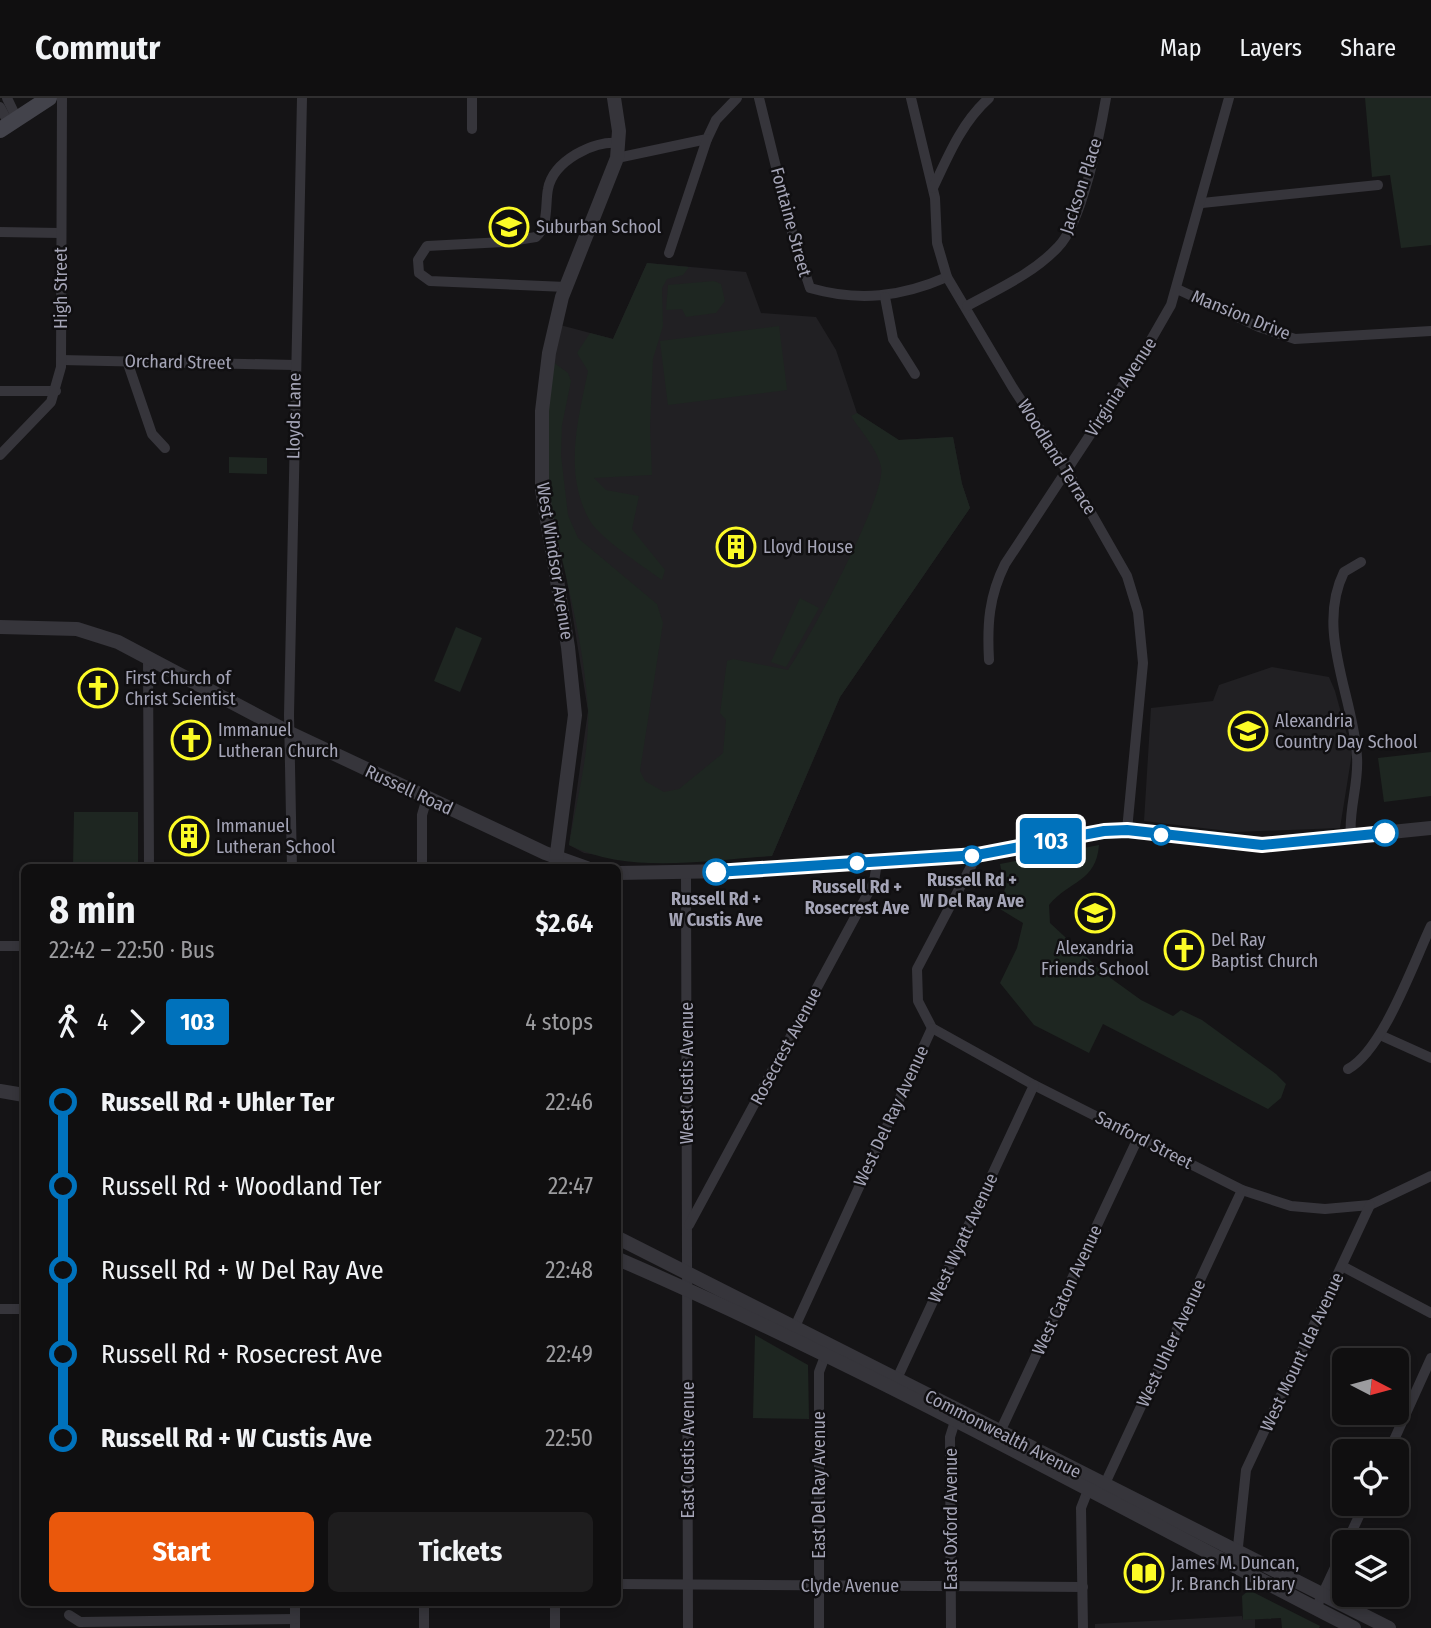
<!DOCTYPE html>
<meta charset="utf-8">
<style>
:root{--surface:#100f10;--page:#1e1d1e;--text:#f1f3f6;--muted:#9c9c9f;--line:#302f30;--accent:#ea580c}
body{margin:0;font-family:"Fira Sans Condensed",sans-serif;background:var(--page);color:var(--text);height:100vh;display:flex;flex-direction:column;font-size:26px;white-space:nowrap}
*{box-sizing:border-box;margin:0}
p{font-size:23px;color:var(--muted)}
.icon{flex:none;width:38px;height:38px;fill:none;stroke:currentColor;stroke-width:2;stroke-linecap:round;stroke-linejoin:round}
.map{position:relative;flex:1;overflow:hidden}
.side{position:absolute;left:21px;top:766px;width:600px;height:742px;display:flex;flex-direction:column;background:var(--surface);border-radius:10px;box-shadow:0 4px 10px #0003,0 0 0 2px var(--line)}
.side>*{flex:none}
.badge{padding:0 14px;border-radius:5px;font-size:24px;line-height:46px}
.needle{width:46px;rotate:96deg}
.tools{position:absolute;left:1332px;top:1250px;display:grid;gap:14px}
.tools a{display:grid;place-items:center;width:77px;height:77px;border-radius:10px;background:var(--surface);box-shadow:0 4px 10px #0003,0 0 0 2px var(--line);font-size:35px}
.map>.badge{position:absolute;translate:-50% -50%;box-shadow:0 0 0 4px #fff}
.legs{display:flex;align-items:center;gap:10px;height:77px;padding:0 28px;font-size:23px}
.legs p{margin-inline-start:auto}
.summary{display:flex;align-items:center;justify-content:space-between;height:119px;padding:0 28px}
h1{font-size:38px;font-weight:700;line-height:52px}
.primary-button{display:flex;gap:14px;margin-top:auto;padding:14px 28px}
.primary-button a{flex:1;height:80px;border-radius:10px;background:var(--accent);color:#fff;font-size:28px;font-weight:700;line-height:80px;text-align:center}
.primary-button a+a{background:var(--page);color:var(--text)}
ul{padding:0 28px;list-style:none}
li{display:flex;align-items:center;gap:24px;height:84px;font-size:26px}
li i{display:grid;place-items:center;width:10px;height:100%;margin:0 9px;background:currentColor}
li i::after{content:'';width:18px;height:18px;margin:-9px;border:5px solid;border-radius:50%;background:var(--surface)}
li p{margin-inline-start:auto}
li:first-child i{background:linear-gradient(#0000 50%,currentColor 0)}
li:last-child i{background:linear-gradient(currentColor 50%,#0000 0)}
header{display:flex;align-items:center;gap:42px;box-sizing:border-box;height:98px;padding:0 35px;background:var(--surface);border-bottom:2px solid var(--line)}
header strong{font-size:33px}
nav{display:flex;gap:38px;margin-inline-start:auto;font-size:24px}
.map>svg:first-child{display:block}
.built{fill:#212023}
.green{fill:#1e2621}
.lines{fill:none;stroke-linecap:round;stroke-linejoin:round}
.minor{stroke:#36353b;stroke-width:10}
.tertiary{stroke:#36353b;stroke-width:14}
.secondary{stroke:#43434b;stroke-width:16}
.line-1-casing{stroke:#fff;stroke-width:16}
.line-1{stroke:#0072bc;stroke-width:10}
.stop-1-dot{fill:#fff;stroke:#0072bc;stroke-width:3.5}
.labels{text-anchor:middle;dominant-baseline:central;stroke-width:5;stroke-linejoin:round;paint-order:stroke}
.street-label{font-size:18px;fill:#a5a5b7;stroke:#100f11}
.poi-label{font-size:18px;fill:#a5a5b7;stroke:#100f11;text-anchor:start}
.stop-label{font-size:18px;font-weight:bold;fill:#a5a5b7;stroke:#100f11}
</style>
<header>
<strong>Commutr</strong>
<nav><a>Map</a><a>Layers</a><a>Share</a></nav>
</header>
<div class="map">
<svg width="1431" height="1530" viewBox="0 0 1431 1530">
<rect width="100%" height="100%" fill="#151416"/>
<!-- built -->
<g class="built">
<polygon points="647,165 746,174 761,215 816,219 836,252 857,315 898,342 953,339 962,386 970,410 840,599 772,758 651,765 584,755 569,747 588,613 561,445 552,417 548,292 560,227 613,241"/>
<polygon points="1272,569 1329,579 1335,593 1352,655 1340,730 1236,734 1144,723 1151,610 1213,603 1219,587"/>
<polygon points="1242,1518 1243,1522 1255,1521 1255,1530 1095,1530 1095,1526"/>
</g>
<!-- green -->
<g class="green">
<polygon points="1365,0 1431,0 1431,147 1401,150 1390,77 1372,79"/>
<path d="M647 165 689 169 683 177 667 181 662 190 663 228 653 261 650 329 652 377 594 380 606 392 639 398 632 431 665 472 662 482C644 469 601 441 590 423 563 376 578 322 588 273L577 255 590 235 613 241Z"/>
<polygon points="714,183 721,186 725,203 716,215 686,219 682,211 666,212 668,187"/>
<polygon points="779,228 787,292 668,307 660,243"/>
<path d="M553 264 568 275 571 283 562 327 561 357 568 417 578 440 657 506 663 525 640 673 645 683 664 694 679 691 723 655 726 622 720 615 727 563 733 561 788 572C808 544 887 397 881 369 878 352 860 332 851 318L857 315 899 342 953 339 962 386 970 410 840 599 772 758C708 762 629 777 569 747 576 705 590 653 588 611 584 545 566 481 552 417 541 369 544 312 553 264Z"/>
<polygon points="229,359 267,360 267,376 229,375"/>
<polygon points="800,500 819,510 786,569 771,564"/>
<polygon points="456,529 482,540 460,594 434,583"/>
<polygon points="1431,654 1431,698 1384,704 1378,660"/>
<polygon points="74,714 138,714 138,770 73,770"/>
<path d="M1099 747C1096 784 1070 782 1049 807L1050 825 1105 876 1141 902 1173 918 1181 912 1202 922 1276 976 1286 986 1281 1000 1268 1011 1103 926 1089 955 1034 927 1000 885 1017 850 1023 825 1000 811 1005 790 1000 766Z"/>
<polygon points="755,1237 808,1267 809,1321 753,1320"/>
<polygon points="1249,1492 1320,1528 1319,1530 1282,1530 1281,1520 1243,1522 1242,1498"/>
</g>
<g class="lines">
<!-- minor -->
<g class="minor">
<polyline points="7,0 17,21"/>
<path d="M759 0 793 138 810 190C859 204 901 199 947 179"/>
<polyline points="911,0 935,100 937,145 947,179 1013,290 1066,371 1127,478 1138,514 1143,565 1127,732"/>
<polyline points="0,9 9,26"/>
<polyline points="472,31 472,0"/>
<polyline points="617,60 707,41 716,22 737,0"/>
<path d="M933 90C948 58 962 24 989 0"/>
<polyline points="1202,105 1378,87"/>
<polyline points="0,134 60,135"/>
<polyline points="669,155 707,41"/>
<path d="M566 189 430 183 419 175 418 162 427 148 504 144 536 139C549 128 545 105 548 91 553 63 594 42 618 45"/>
<polyline points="1177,191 1259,229 1295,241 1431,233"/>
<polyline points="885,199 893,241 915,276"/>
<path d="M967 208C998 191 1034 175 1058 149 1082 125 1100 35 1106 0"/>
<polyline points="61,262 295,267"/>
<polyline points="127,263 152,336 165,350"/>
<polyline points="0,293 56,293"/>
<polyline points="0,357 51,304 61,269 62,0"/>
<polyline points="148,559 149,770"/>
<path d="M989 562C987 526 989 498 1005 466L1140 261 1171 207 1229 0"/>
<path d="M1351 740C1348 712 1359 687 1357 659 1354 599 1315 533 1344 474L1361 464"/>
<polyline points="977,757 917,871 918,903 932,930 1034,987 1242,1092 1291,1108 1325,1111 1370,1107 1431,1078"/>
<polyline points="292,770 289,617 302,0"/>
<polyline points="422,770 422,717 427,700"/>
<polyline points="686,775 688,1530"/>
<polyline points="0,848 24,848"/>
<polyline points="1380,937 1431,960"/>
<path d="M1348 971C1383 952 1413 866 1431 828"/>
<polyline points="689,1127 874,784 877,764"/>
<polyline points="1342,1168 1431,1215"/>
<polyline points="0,1211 24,1211"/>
<polyline points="793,1233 932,930"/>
<polyline points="894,1287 1034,987"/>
<polyline points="998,1338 1138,1040"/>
<polyline points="1389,1353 1431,1260"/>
<polyline points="1102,1392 1242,1092"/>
<polyline points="1347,1444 1365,1405"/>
<polyline points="1237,1458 1246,1372 1370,1107"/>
<polyline points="618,1486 1083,1489"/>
<polyline points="295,1505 295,1530"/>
<polyline points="424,1505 424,1530"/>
<polyline points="555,1505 555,1530"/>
<polyline points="1316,1510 1344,1450"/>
<polyline points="69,1517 80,1524 295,1521"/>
<polyline points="819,1530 819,1274 827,1253"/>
<polyline points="951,1530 950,1339 957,1317"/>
<polyline points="1083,1530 1081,1410 1090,1387"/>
</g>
<!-- tertiary -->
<g class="tertiary">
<polyline points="0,529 77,531 118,544 290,635 545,755 587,770"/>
<polyline points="555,770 575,617 568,549 542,392 542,313 549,255 562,199 617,60 619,33 614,0"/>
<polyline points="618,775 730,773 916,762 977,757 1104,733 1127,732 1262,747 1431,730"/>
<polyline points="0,993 24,997"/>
<polyline points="618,1140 1389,1530"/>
<path d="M618 1161C870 1270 1110 1405 1354 1530"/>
</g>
<!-- secondary -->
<polyline class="secondary" points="0,32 49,0"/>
</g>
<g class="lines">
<defs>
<polyline id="line-1" points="716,774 977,757 1104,733 1127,732 1262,747 1385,735"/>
</defs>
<!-- line-1 casing -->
<use href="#line-1" class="line-1-casing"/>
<!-- line-1 -->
<use href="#line-1" class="line-1"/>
</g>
<!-- icons -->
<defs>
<symbol id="school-ring" viewBox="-11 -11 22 22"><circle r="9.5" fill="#100f11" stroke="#fcfb26" stroke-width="1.5"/><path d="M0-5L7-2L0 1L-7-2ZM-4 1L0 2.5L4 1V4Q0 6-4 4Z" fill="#fcfb26"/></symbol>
<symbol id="building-ring" viewBox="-11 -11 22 22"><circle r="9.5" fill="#100f11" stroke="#fcfb26" stroke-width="1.5"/><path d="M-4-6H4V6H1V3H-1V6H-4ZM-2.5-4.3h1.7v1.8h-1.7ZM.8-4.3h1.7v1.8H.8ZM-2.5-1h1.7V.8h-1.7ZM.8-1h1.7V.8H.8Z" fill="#fcfb26"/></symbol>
<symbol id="church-ring" viewBox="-11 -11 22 22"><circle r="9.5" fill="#100f11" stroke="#fcfb26" stroke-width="1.5"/><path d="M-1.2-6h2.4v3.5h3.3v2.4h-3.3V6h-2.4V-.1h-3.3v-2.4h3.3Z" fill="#fcfb26"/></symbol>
<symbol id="library-ring" viewBox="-11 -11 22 22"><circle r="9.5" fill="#100f11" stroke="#fcfb26" stroke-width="1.5"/><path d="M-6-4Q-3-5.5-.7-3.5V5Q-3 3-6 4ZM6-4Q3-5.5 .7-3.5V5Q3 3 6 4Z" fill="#fcfb26"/></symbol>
</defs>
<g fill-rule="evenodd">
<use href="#school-ring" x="487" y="107" width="44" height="44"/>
<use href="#building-ring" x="714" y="427" width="44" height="44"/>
<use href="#church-ring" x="76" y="568" width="44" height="44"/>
<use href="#school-ring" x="1226" y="611" width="44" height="44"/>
<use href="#church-ring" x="169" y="620" width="44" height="44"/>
<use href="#building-ring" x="167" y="716" width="44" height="44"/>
<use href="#school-ring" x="1073" y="793" width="44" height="44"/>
<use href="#church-ring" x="1162" y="830" width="44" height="44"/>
<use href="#library-ring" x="1122" y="1453" width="44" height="44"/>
</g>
<!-- markers -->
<g class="stop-1-dot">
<circle cx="1385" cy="735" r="12"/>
<circle cx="1161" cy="737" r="9"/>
<circle cx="972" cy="758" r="9"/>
<circle cx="857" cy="765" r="9"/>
<circle cx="716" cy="774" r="12"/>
</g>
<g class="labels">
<!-- street labels -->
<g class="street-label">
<text transform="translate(1081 88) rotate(-72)">Jackson Place</text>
<text transform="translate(791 124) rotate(75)">Fontaine Street</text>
<text transform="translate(61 190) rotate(-90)">High Street</text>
<text transform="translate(1241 217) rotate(22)">Mansion Drive</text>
<text transform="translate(178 264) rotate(1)">Orchard Street</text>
<text transform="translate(1121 289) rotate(-57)">Virginia Avenue</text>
<text transform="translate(294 318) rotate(-89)">Lloyds Lane</text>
<text transform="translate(1057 359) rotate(58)">Woodland Terrace</text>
<text transform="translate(555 463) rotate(81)">West Windsor Avenue</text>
<text transform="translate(409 692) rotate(25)">Russell Road</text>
<text transform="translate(786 948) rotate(-62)">Rosecrest Avenue</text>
<text transform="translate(687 975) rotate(-90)">West Custis Avenue</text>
<text transform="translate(891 1018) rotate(-65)">West Del Ray Avenue</text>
<text transform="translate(1144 1042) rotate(27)">Sanford Street</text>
<text transform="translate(963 1140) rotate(-65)">West Wyatt Avenue</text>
<text transform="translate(1067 1192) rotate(-65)">West Caton Avenue</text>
<text transform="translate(1171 1245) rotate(-65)">West Uhler Avenue</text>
<text transform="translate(1302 1254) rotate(-65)">West Mount Ida Avenue</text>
<text transform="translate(1003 1336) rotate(27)">Commonwealth Avenue</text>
<text transform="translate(688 1352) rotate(-90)">East Custis Avenue</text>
<text transform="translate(819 1387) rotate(-90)">East Del Ray Avenue</text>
<text transform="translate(951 1421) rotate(-90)">East Oxford Avenue</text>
<text x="850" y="1488">Clyde Avenue</text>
</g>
<!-- poi labels -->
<g class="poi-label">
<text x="536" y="129">Suburban School</text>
<text x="763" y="449">Lloyd House</text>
<text x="125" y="580">First Church of<tspan x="125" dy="21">Christ Scientist</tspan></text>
<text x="1275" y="623">Alexandria<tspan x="1275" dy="21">Country Day School</tspan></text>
<text x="218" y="632">Immanuel<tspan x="218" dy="21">Lutheran Church</tspan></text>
<text x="216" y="728">Immanuel<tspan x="216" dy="21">Lutheran School</tspan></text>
<text x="1211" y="842">Del Ray<tspan x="1211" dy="21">Baptist Church</tspan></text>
<text x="1095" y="850" text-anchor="middle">Alexandria<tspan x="1095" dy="21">Friends School</tspan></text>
<text x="1171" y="1465">James M. Duncan,<tspan x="1171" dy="21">Jr. Branch Library</tspan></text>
</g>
<!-- stop labels -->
<g class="stop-label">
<text x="972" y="782">Russell Rd +<tspan x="972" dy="21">W Del Ray Ave</tspan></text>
<text x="857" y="789">Russell Rd +<tspan x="857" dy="21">Rosecrest Ave</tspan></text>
<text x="716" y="801">Russell Rd +<tspan x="716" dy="21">W Custis Ave</tspan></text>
</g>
</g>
</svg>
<div class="tools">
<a><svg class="needle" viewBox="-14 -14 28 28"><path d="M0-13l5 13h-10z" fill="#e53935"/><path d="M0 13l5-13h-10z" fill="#9c9c9f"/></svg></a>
<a><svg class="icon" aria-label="locate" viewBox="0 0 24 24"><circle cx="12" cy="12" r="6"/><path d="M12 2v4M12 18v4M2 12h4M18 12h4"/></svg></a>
<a><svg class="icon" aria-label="layers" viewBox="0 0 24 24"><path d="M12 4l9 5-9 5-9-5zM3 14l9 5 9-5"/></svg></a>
</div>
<b class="badge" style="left:1051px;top:743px;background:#0072bc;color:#fff">103</b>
<section class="side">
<div class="summary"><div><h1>8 min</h1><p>22:42 – 22:50 · Bus</p></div><b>$2.64</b></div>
<div class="legs"><svg class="icon" aria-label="walk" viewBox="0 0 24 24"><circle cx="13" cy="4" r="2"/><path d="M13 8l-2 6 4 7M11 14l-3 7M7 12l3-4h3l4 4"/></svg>4<svg class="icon" aria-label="forward" viewBox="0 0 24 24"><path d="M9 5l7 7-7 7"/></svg><b class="badge" style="background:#0072bc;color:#fff">103</b><p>4 stops</p></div>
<ul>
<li><i style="color:#0072bc"></i><b>Russell Rd + Uhler Ter</b><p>22:46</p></li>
<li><i style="color:#0072bc"></i><span>Russell Rd + Woodland Ter</span><p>22:47</p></li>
<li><i style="color:#0072bc"></i><span>Russell Rd + W Del Ray Ave</span><p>22:48</p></li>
<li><i style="color:#0072bc"></i><span>Russell Rd + Rosecrest Ave</span><p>22:49</p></li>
<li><i style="color:#0072bc"></i><b>Russell Rd + W Custis Ave</b><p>22:50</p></li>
</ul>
<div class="primary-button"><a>Start</a><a>Tickets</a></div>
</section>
</div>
